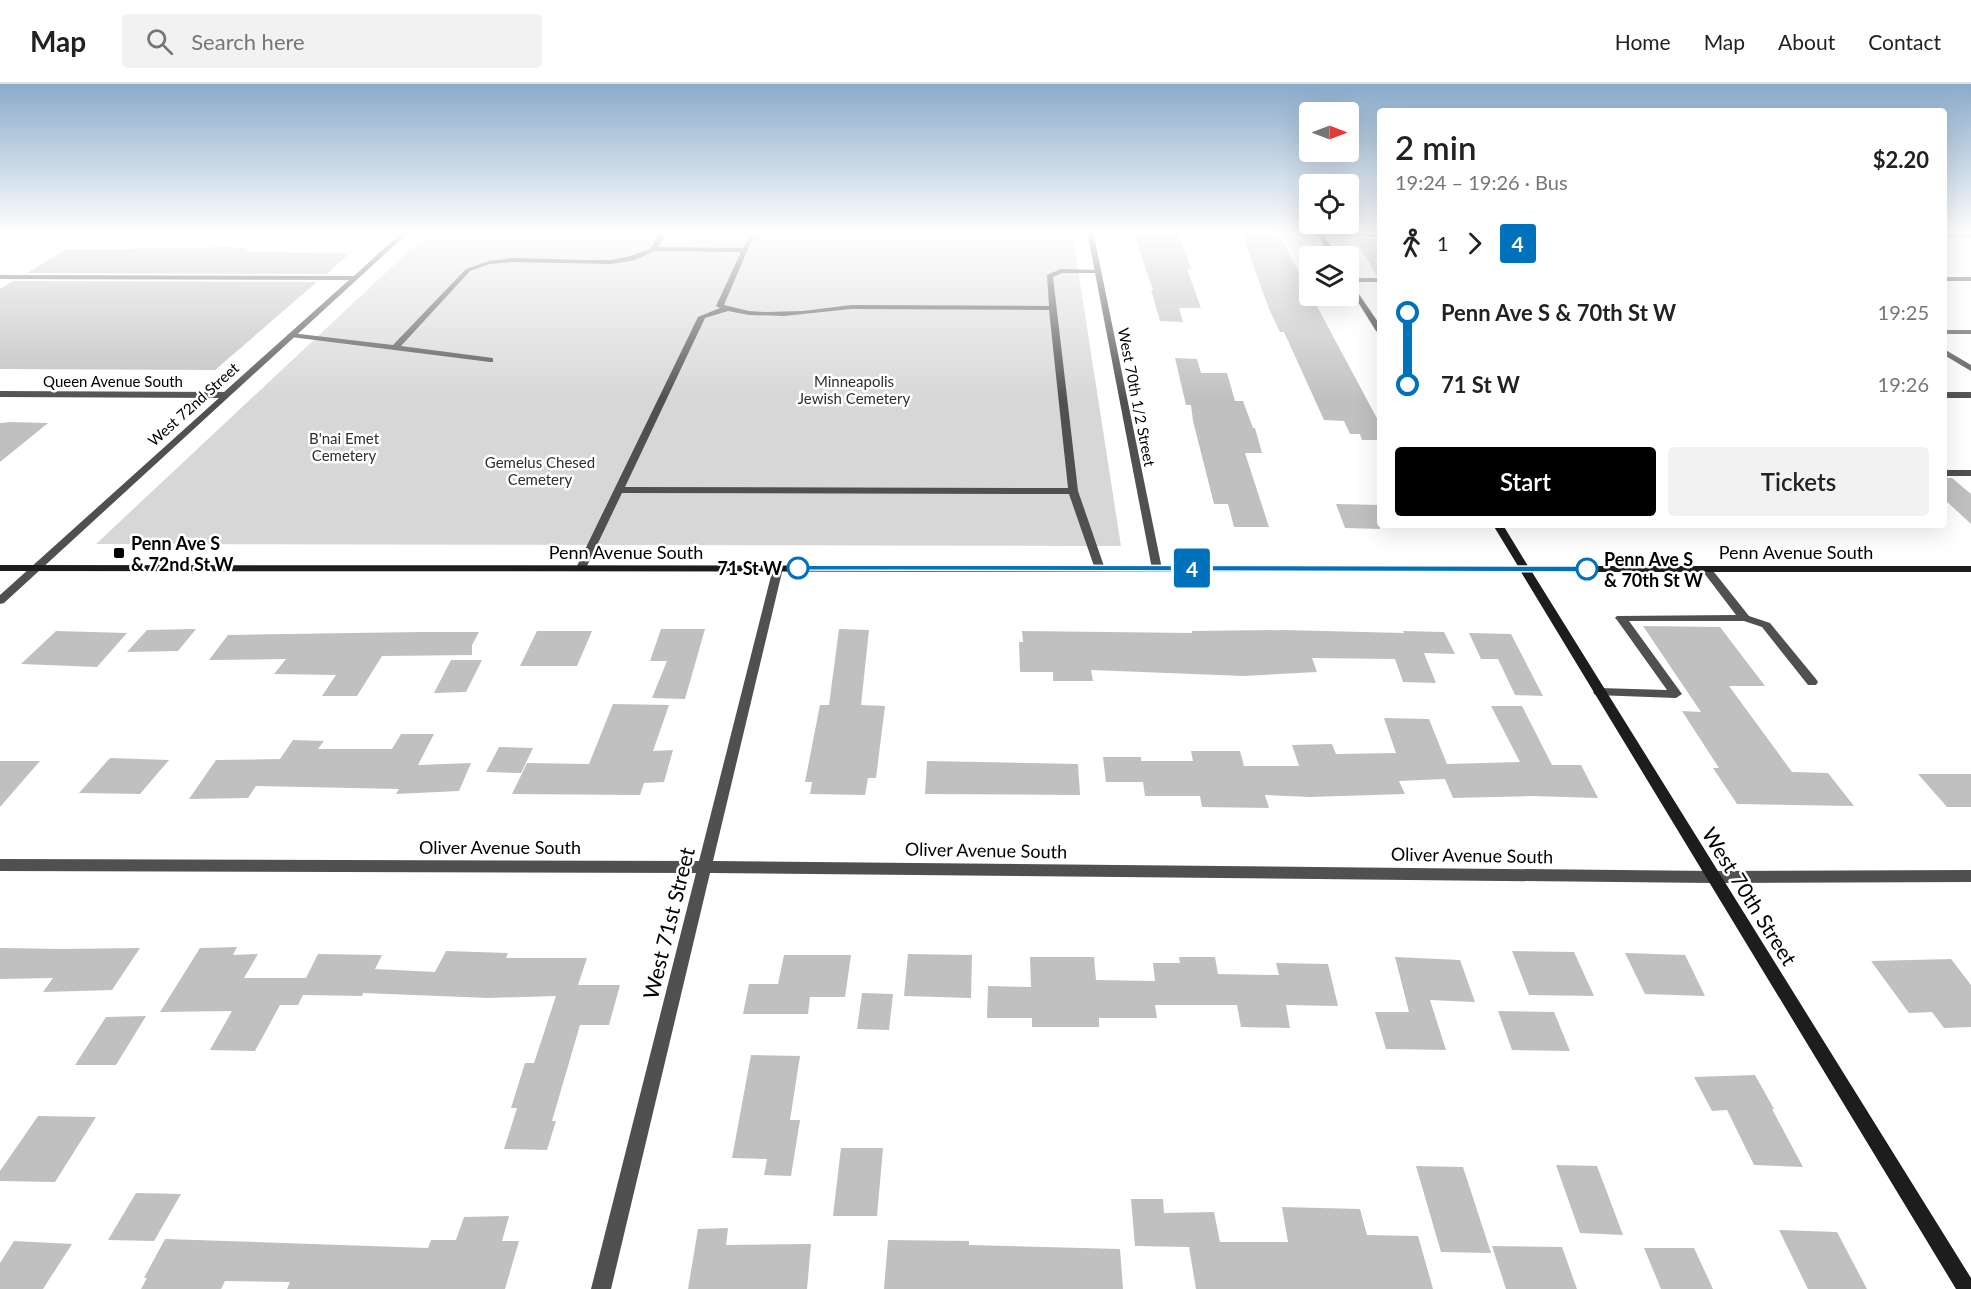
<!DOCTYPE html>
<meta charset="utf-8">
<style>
:root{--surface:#fff;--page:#f2f2f2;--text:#222;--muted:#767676;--line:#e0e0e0;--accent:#000}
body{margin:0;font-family:Lato,sans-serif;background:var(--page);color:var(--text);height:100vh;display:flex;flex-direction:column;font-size:22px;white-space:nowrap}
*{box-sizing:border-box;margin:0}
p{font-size:20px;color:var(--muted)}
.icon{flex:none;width:33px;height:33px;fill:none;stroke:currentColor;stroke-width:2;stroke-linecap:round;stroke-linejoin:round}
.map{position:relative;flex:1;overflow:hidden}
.panel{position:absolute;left:1377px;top:24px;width:570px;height:420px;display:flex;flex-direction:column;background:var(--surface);border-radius:6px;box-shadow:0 6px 24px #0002}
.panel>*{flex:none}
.badge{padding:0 12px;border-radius:4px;font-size:21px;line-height:39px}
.needle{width:39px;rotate:90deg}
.buttons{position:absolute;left:1299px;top:18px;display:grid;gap:12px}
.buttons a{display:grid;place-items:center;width:60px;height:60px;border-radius:6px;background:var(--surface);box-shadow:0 6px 24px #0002;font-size:30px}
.map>.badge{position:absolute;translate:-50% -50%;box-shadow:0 0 0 3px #fff}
.legs{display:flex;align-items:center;gap:9px;height:66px;padding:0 18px;font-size:20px}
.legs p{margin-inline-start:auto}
.head{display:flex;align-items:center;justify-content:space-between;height:102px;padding:0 18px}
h1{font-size:33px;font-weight:600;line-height:45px}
.primary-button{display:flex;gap:12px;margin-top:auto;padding:12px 18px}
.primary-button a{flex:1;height:69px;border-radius:6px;background:var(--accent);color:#fff;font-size:24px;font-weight:600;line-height:69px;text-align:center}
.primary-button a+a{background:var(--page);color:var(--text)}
ul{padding:0 18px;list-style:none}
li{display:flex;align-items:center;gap:21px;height:72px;font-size:22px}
li i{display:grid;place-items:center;width:9px;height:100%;margin:0 8px;background:currentColor}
li i::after{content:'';width:15px;height:15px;margin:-8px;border:4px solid;border-radius:50%;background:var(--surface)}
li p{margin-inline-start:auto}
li:first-child i{background:linear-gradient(#0000 50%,currentColor 0)}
li:last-child i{background:linear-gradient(currentColor 50%,#0000 0)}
header{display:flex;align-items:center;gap:36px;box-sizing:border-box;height:84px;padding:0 30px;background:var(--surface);border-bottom:2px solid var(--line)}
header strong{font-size:28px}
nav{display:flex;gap:33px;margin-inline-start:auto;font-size:21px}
.search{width:420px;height:54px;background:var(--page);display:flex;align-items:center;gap:15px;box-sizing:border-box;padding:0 21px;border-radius:6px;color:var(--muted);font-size:22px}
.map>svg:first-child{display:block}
.green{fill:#d7d7d7}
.building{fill:#c0c0c0}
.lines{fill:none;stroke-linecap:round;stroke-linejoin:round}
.lane{fill:#505050;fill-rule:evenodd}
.street{fill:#505050;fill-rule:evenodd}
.secondary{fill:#1d1d1d;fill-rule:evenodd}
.line-1{fill:#0072bc;stroke:#fff;stroke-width:1.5}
.poi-dot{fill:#000;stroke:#fff;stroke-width:2}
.stop-1-dot{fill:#fff;stroke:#0072bc;stroke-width:3}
.labels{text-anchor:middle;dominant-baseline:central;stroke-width:5;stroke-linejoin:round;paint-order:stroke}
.far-street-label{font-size:15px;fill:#000;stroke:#fff}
.far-park-label{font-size:15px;fill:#2e2e2e;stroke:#fff}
.poi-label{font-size:18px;font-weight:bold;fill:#000;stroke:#fff;text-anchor:start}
.street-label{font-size:18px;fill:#000;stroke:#fff}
.stop-label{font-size:18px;font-weight:bold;fill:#000;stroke:#fff;text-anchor:start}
.near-street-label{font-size:21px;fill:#000;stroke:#fff}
</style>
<header>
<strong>Map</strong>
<div class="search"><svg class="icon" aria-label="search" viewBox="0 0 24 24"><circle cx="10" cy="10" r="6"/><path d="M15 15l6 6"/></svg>Search here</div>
<nav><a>Home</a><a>Map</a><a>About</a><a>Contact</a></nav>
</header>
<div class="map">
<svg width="1971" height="1205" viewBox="0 0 1971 1205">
<rect width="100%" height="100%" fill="#fff"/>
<!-- green -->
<polygon class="green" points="430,147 1072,147 1121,462 96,460"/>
<!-- building -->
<g class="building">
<polygon points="1133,147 1178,147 1191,185 1187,185 1201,224 1179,224 1183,238 1160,237 1151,206 1153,206"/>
<polygon points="1241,147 1267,147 1271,153 1280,153 1380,340 1380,356 1362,356 1360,350 1350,350 1344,337 1324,336 1284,248 1280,248 1269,225"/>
<polygon points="1355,155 1380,155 1380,192 1377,192"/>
<polygon points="232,163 230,164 248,164 244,168 350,169 327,190 27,189 65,166"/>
<polygon points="13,197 317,198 215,286 0,285 0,205"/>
<polygon points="1175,274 1197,275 1201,289 1227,289 1235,317 1243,317 1253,344 1255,344 1262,369 1245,369 1269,443 1234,443 1228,420 1214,420 1193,337 1191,321 1186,321"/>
<polygon points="0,339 11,338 48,339 0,378"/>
<polygon points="1944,394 1952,394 1971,410 1971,440 1944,415"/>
<polygon points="1336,420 1380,421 1380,445 1345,444"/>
<polygon points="1643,542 1720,543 1765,602 1729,602 1792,688 1828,689 1854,722 1737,720 1713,684 1719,684 1682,627 1701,628"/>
<polygon points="196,545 178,567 127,568 147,546"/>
<polygon points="661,545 705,545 685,615 652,614 667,577 650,577"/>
<polygon points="839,545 869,546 861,621 885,622 876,694 868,694 865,711 810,710 812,698 805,698 820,621 829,621"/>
<polygon points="1283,546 1404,549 1403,547 1444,548 1455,570 1424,569 1436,599 1403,598 1395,575 1312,574 1317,588 1244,592 1091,586 1093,597 1053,597 1053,588 1020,588 1019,558 1023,558 1022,547 1192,549 1192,547"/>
<polygon points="56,547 127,549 97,583 21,580"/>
<polygon points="537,547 592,547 577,582 520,582"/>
<polygon points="420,548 479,548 472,561 472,571 382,572 357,612 322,612 336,591 274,590 286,575 209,576 228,551"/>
<polygon points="1469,549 1511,550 1543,612 1515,611 1498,575 1481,575"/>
<polygon points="451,576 482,576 466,608 434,609"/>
<polygon points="613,620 669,621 653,667 673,666 664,698 644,699 640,711 512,710 527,679 589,680"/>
<polygon points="1491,622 1522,622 1552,681 1581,681 1598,714 1531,712 1453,714 1445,695 1399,697 1405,710 1310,713 1265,711 1269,724 1202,723 1200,712 1145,712 1143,698 1106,698 1103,673 1141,673 1141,677 1193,677 1191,667 1240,667 1244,682 1299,682 1292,661 1332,660 1336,670 1396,669 1384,634 1429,635 1447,680 1520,678"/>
<polygon points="401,650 434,650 418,681 471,679 459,707 396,710 399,705 256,702 248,714 189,715 216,676 280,675 293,656 324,657 318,665 392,665"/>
<polygon points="499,663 533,664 521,689 486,688"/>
<polygon points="110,674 169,676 140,710 79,709"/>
<polygon points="0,677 40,677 0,723"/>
<polygon points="927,677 1078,680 1080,711 925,710"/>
<polygon points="1918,690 1971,690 1971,723 1947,723"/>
<polygon points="237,863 233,871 258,870 244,894 306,894 318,870 382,871 375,885 435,888 446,867 508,869 506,874 587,874 578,901 620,901 609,941 580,941 552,1037 556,1037 547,1066 504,1065 517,1024 511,1024 525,979 534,979 556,912 489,914 363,909 362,912 303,911 298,921 280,921 255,967 210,966 232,927 160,928 200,864"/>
<polygon points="0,864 62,865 140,864 112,906 43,908 53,894 0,895"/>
<polygon points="1512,867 1574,868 1594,912 1529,911"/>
<polygon points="1625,869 1685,871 1705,912 1645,910"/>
<polygon points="908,870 972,871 971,914 904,912"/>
<polygon points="784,871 851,871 845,913 810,913 808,930 743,930 749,900 778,900"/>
<polygon points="1030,873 1094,873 1096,896 1155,897 1153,879 1180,879 1179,873 1215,873 1218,890 1279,891 1276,879 1328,880 1338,922 1286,921 1290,944 1241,943 1237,921 1155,921 1157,934 1099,934 1099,943 1032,943 1032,934 987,934 988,902 1031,903"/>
<polygon points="1395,873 1460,876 1475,918 1430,916 1446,966 1386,965 1375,928 1409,928"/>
<polygon points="1951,875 1971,901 1971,943 1944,944 1932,928 1909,929 1871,877"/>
<polygon points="862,909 893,910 889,946 857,945"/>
<polygon points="1498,927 1554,928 1570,967 1512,966"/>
<polygon points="146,932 116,981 75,981 106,933"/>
<polygon points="751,971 800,972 790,1036 800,1036 791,1092 764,1091 767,1075 732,1074"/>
<polygon points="1755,991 1774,1025 1772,1025 1803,1083 1754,1081 1727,1026 1712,1027 1694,993"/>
<polygon points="38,1032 96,1033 55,1098 0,1097 0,1087"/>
<polygon points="841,1064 883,1064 877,1132 833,1132"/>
<polygon points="1556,1081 1597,1082 1623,1151 1580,1149"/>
<polygon points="1416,1082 1463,1083 1491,1169 1441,1168"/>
<polygon points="136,1109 181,1110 154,1157 108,1156"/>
<polygon points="1131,1115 1163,1115 1164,1129 1214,1128 1220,1158 1288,1158 1282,1123 1360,1125 1367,1151 1418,1152 1433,1205 1196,1205 1189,1163 1135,1162"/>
<polygon points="509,1132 502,1157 519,1157 505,1205 287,1205 290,1198 225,1197 221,1205 141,1205 147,1194 144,1194 165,1155 428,1164 431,1156 456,1156 464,1133"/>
<polygon points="728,1144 726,1161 811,1160 807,1205 688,1205 698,1145"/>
<polygon points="1779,1146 1837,1148 1867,1205 1808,1205"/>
<polygon points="888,1156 969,1157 969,1161 1120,1165 1123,1205 884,1205"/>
<polygon points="14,1157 72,1160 43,1205 0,1205 0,1179"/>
<polygon points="1492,1162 1562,1163 1577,1205 1506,1205"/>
<polygon points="1644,1164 1694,1164 1713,1205 1661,1205"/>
</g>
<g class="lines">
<!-- lane -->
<g class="lane">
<path d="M662 147H668L658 163 743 164 750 151H754L724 221 749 227 766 228 803 227 851 221 1049 222 1047 191 1061 185 1100 186 1101 187 1098 189H1062L1053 193 1078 407 1105 485 1104 487H1096L1095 485 1069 410 622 409 586 484 585 486H577L576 484 698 233 720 224 716 222 741 168 655 167 635 176 611 180 512 178 490 180 470 187 401 262 493 274V278H490L291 253 287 251 291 249 393 261 466 185 489 177 512 174 587 176H611L631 172 650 165ZM851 225 1049 226 1068 404 625 403 705 234 728 227 749 231 784 232Z"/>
<polygon points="1320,149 1380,149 1380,153 1318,152 1317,151"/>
<rect x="1944" y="149" width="27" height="4"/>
<rect x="1944" y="246" width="27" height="4"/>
<rect x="1944" y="386" width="27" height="6"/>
<polygon points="1706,482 1710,483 1749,532 1770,539 1816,595 1818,598 1816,601 1808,601 1762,543 1744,537 1629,537 1682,610 1676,614 1595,611 1593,608 1599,604 1667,606 1617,536 1615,534 1617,532 1736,531 1701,485"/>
</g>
<!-- street -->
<g class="street">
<polygon points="403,147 410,147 4,519 0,520 0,511 219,314 0,313 0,307 224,308 349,196 0,195 0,191 354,192"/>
<polygon points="1087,147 1093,147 1162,485 1157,488 1152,485"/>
<rect x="1944" y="193" width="27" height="4"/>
<rect x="1348" y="194" width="32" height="4"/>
<polygon points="1944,265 1971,281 1971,287 1944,271"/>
<rect x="1944" y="308" width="27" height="6"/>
<polygon points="778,481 783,484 713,777 1713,787 1971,786 1971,798 1713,799 710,789 611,1205 591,1205 696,789 0,787 0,775 699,777 773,484"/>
</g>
<!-- secondary -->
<g class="secondary">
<polygon points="1315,147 1321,147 1337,172 1331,172"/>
<polygon points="1348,194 1380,241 1380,249 1376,247 1348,202"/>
<polygon points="1493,441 1503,441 1528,482 1971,482 1971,488 1532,488 1971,1194 1971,1205 1956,1205 1521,488 0,487 0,481 1518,482"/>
</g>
</g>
<!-- sky -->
<linearGradient id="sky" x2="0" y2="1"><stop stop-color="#8aabca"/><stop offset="0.47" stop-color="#fff"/><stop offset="1" stop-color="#fff" stop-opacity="0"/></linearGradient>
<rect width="1971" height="316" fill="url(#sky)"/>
<!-- line-1 -->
<polygon class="line-1" points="798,481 1587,482 1593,485 1587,488 794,486 794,482"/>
<!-- markers -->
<rect class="poi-dot" x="113" y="463" width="12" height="12" rx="3"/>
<g class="stop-1-dot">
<circle cx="798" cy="484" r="10"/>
<circle cx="1587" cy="485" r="10"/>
</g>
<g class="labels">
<!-- far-street labels -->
<g class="far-street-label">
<text x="113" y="297">Queen Avenue South</text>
<text transform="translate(1137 313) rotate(79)">West 70th 1/2 Street</text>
<text transform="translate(193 320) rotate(-42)">West 72nd Street</text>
</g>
<!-- far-park labels -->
<g class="far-park-label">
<text x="854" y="297">Minneapolis<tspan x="854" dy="17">Jewish Cemetery</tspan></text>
<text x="344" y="354">B'nai Emet<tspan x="344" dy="17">Cemetery</tspan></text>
<text x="540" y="378">Gemelus Chesed<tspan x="540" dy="17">Cemetery</tspan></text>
</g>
<!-- poi labels -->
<g class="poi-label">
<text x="131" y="459">Penn Ave S<tspan x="131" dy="21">&amp; 72nd St W</tspan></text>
</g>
<!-- street labels -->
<g class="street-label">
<text x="626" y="468">Penn Avenue South</text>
<text x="1796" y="468">Penn Avenue South</text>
<text x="500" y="763">Oliver Avenue South</text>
<text transform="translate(986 766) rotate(1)">Oliver Avenue South</text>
<text transform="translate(1472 771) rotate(1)">Oliver Avenue South</text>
</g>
<!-- stop labels -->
<g class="stop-label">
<text x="1604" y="475">Penn Ave S<tspan x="1604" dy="21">&amp; 70th St W</tspan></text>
<text x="782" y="484" text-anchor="end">71 St W</text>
</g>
<!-- near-street labels -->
<g class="near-street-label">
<text transform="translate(1750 812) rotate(58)">West 70th Street</text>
<text transform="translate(668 839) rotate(-76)">West 71st Street</text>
</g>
</g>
</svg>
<div class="buttons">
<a><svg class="needle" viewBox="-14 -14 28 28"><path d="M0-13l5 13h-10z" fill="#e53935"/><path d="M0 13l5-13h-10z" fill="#767676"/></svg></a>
<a><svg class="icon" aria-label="locate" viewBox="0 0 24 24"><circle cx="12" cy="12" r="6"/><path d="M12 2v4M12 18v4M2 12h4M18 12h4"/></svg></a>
<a><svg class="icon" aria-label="layers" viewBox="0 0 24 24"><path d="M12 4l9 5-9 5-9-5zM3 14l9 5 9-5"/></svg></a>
</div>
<b class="badge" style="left:1192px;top:484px;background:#0072bc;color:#fff">4</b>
<section class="panel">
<div class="head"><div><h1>2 min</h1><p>19:24 – 19:26 · Bus</p></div><b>$2.20</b></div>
<div class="legs"><svg class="icon" aria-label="walk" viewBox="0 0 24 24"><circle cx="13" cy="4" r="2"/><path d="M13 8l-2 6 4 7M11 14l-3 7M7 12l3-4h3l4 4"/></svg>1<svg class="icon" aria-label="forward" viewBox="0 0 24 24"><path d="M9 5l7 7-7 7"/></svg><b class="badge" style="background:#0072bc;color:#fff">4</b></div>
<ul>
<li><i style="color:#0072bc"></i><b>Penn Ave S &amp; 70th St W</b><p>19:25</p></li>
<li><i style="color:#0072bc"></i><b>71 St W</b><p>19:26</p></li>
</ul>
<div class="primary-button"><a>Start</a><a>Tickets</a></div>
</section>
</div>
